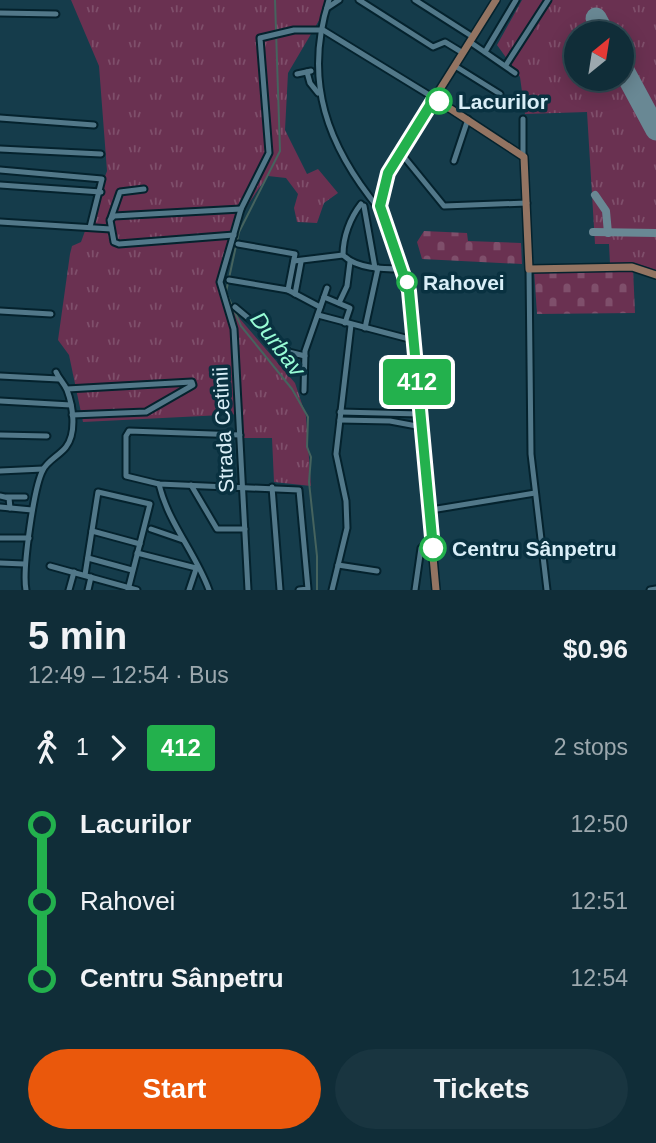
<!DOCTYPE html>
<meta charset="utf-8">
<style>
:root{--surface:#102d38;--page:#193540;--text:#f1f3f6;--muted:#9ca8ae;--line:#304953;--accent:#ea580c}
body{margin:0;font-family:Helvetica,sans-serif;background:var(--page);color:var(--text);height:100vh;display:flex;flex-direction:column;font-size:26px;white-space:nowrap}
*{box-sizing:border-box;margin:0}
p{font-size:23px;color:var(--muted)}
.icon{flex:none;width:38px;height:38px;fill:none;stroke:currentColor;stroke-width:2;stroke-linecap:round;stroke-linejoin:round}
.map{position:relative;height:590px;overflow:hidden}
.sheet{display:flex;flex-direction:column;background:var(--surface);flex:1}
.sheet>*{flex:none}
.badge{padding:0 14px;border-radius:5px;font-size:24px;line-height:46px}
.needle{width:46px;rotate:30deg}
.fabs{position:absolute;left:564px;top:21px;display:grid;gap:14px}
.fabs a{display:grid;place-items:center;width:70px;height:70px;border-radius:50%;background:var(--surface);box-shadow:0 4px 18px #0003,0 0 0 2px var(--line);font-size:35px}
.map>.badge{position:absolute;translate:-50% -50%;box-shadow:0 0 0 4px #fff}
.legs{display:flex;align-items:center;gap:10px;height:77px;padding:0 28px;font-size:23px}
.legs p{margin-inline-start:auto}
.summary{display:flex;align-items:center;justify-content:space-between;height:119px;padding:0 28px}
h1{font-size:38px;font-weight:700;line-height:52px}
.button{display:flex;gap:14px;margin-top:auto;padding:14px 28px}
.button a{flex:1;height:80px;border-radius:42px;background:var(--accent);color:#fff;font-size:28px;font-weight:700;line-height:80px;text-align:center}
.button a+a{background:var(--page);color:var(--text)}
ul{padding:0 28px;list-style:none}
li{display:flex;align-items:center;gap:24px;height:77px;font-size:26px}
li i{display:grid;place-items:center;width:10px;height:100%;margin:0 9px;background:currentColor}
li i::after{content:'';width:18px;height:18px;margin:-9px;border:5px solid;border-radius:50%;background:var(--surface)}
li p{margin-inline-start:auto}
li:first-child i{background:linear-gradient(#0000 50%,currentColor 0)}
li:last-child i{background:linear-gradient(currentColor 50%,#0000 0)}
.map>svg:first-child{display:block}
.grass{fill:url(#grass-tufts);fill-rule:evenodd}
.cemetery{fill:url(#cemetery-stones)}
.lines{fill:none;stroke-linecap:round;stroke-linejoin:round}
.stream{stroke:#45635e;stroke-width:2}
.taxiway{stroke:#698894;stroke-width:8}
.runway{stroke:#698894;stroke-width:21}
.minor-casing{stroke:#04222d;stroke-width:9}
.major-casing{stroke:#04222d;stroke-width:10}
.minor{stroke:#527889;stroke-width:5}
.major{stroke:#937462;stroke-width:7}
.line-1-casing{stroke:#fff;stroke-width:16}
.line-1{stroke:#23b14d;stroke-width:10}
.stop-1-dot{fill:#fff;stroke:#23b14d;stroke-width:3.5}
.labels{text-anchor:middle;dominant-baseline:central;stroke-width:7;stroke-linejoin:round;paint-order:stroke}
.stop-label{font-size:21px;font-weight:bold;fill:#d9eef7;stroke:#093140;text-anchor:start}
.street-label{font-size:21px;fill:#d9eef7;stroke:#093140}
.water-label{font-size:23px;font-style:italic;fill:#97fcd5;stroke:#093140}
</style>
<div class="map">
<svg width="656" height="590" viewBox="0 0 656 590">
<defs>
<pattern id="grass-tufts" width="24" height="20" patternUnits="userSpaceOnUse" patternTransform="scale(1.75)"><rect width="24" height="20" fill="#6a3151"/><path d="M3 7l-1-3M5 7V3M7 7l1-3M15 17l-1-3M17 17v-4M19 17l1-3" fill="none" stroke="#7f4f6b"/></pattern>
<pattern id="cemetery-stones" width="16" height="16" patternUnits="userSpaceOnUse" patternTransform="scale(1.75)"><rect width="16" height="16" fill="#6a3151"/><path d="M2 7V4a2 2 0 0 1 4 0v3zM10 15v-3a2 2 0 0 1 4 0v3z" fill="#7f4f6b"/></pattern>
</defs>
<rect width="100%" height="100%" fill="#153c4b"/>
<!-- grass -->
<g class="grass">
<path d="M71 0H331L288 73 285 130 307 174 318 169 338 193 324 203 317 223 297 222 294 208 298 194 286 178 268 176C245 207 210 257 222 298L295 383 306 416 311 486 274 482 272 438H244L242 414 83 422 69 355 58 340 70 254 72 246 81 242 107 171 99 66Z"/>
<path d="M522 0H656V270L634 263 610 264 609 244H595L587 112 525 114 520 77 497 45ZM576 33H621V79H576Z"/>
</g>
<!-- cemetery -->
<g class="cemetery">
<polygon points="424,231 467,233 468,241 521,243 522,264 422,259 417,242"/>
<polygon points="633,268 635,313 537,314 534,270"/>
</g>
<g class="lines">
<!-- stream -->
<polyline class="stream" points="275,0 280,151 239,232 226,292 241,326 292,389 308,417 307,447 311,457 309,482 317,556 317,590"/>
<!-- taxiway -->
<g class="taxiway">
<polyline points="595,195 606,211 608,233"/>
<polyline points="593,232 656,233"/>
</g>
<!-- runway -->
<g class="runway">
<polyline points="596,18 604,33"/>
<polyline points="621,65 656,130"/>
</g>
<defs>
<g id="minor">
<path d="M329 0C303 81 327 146 380 210"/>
<polyline points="359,0 433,47 445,42 463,53"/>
<polyline points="415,0 473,37"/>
<polyline points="327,8 339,0"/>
<polyline points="0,13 56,14"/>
<polyline points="470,42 515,73"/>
<polyline points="485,52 516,0"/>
<polyline points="506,65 548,0"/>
<polyline points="455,66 500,94"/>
<polyline points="307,72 310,83 318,93"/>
<polyline points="297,74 311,71"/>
<polyline points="0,118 94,125"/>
<polyline points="523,119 523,155"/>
<polyline points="0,149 101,154"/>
<polyline points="400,152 444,206 527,203"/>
<polyline points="454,161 468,119"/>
<polyline points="0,170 102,179 90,227"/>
<polyline points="0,185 101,192"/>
<path d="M361 204C350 218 343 237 343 255 357 269 383 269 403 269"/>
<polyline points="364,206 375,268"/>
<polyline points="111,218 120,192 144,189"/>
<polyline points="0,222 111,229"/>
<polyline points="234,235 119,244 114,242 110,220 114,216 241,209"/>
<polyline points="238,244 295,254 288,290"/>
<polyline points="294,261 343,255"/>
<polyline points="529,269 531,454 547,590"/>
<polyline points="229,280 288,290 320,307"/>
<polyline points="295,294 301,262"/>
<polyline points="324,297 350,308 345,323"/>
<polyline points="339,303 347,286 350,262"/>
<polyline points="235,307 289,352 305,356"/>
<polyline points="0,311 51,314"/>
<polyline points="318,315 413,340"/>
<polyline points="365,328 378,268"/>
<polyline points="0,376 59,379"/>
<polyline points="67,389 192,382 193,385 146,412 72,415"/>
<polyline points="304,391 305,351 327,288"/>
<polyline points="0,401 71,405"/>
<polyline points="340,412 420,414"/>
<polyline points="340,420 390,421 422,427"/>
<polyline points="0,435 47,436"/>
<polyline points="240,435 129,431 126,436 126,476 159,484 299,490 308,589 299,590"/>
<polyline points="0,471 43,469"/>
<path d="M159 484C168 523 195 552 209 590"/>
<polyline points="191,485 217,529 245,529"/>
<polyline points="272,487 280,590"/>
<polyline points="0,496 9,498 10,508"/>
<polyline points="7,497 25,497"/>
<polyline points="0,507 32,510"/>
<polyline points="431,510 535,493"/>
<polyline points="151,529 183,540"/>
<polyline points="92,531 140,544"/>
<polyline points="0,538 29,538"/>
<polyline points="137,553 196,568"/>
<polyline points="88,558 132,570"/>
<polyline points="0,563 24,564"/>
<polyline points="338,565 377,571"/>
<polyline points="50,566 137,590"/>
<polyline points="85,575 98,492 150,504 128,590"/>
<path d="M26 590C22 570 34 486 43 470 47 461 60 455 66 447 77 433 73 406 67 390 64 383 59 379 56 372"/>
<polyline points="69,590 74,572"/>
<polyline points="88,590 91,577"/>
<polyline points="189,590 197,566"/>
<polyline points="248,590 234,329 220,282 241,209 269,153 260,38 294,30 323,30 434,98"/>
<polyline points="332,590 347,528 346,501 336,454 351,325"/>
<polyline points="415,590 421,548 432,538"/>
<polyline points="650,590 656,589"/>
</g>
<g id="major">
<polyline points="434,98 524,157 529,269 632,267 656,275"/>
<polyline points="436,590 409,291 380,206 385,180 392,166 496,0"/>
</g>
</defs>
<!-- minor casing -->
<use href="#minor" class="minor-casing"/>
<!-- major casing -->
<use href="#major" class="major-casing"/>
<!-- minor -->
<use href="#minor" class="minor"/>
<!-- major -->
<use href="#major" class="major"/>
</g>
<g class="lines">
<defs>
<polyline id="line-1" points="433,548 409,291 380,206 388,173 434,99 439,101"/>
</defs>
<!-- line-1 casing -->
<use href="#line-1" class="line-1-casing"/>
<!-- line-1 -->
<use href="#line-1" class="line-1"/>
</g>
<!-- markers -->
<g class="stop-1-dot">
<circle cx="439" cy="101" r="12"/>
<circle cx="407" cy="282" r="9"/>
<circle cx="433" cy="548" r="12"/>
</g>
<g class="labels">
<!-- stop labels -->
<g class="stop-label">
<text x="458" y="101">Lacurilor</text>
<text x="423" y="282">Rahovei</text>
<text x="452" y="548">Centru Sânpetru</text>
</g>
<!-- street labels -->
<g class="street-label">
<text transform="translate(223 430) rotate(-93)">Strada Cetinii</text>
</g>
<!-- water labels -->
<g class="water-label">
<text transform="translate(278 344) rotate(53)">Durbav</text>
</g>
</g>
</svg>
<div class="fabs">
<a><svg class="needle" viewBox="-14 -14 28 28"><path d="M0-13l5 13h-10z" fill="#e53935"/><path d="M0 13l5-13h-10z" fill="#9ca8ae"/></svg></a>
</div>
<b class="badge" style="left:417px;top:382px;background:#23b14d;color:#fff">412</b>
</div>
<section class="sheet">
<div class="summary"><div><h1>5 min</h1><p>12:49 – 12:54 · Bus</p></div><b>$0.96</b></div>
<div class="legs"><svg class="icon" aria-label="walk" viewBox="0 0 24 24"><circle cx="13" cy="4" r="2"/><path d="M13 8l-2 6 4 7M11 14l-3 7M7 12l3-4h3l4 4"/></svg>1<svg class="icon" aria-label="forward" viewBox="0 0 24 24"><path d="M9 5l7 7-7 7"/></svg><b class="badge" style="background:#23b14d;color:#fff">412</b><p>2 stops</p></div>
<ul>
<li><i style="color:#23b14d"></i><b>Lacurilor</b><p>12:50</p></li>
<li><i style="color:#23b14d"></i><span>Rahovei</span><p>12:51</p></li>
<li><i style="color:#23b14d"></i><b>Centru Sânpetru</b><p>12:54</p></li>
</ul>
<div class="button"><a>Start</a><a>Tickets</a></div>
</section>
